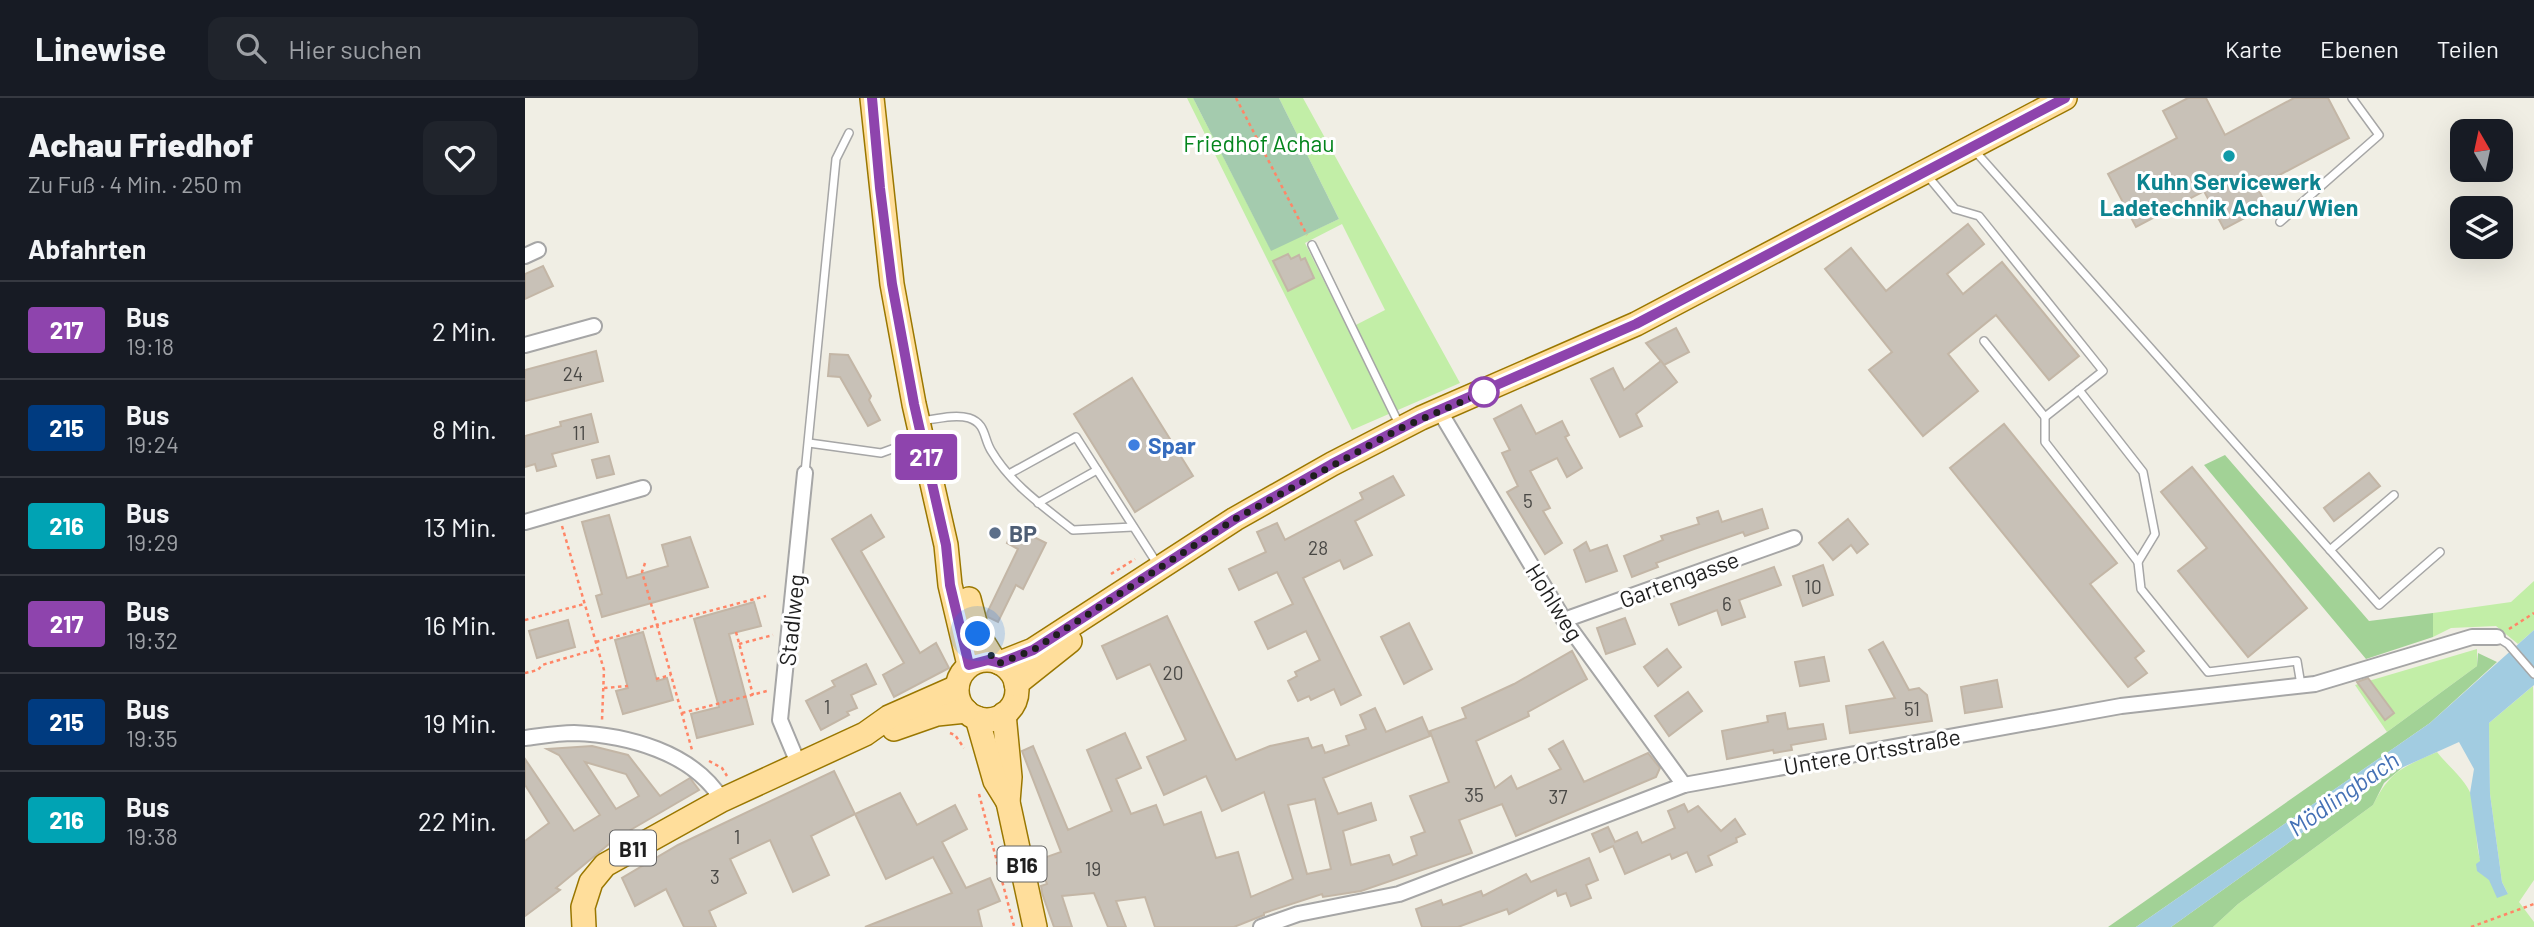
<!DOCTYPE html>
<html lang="de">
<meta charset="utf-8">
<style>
:root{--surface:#171b24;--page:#20242c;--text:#f1f3f6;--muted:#9ea1a6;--line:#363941}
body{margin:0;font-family:Barlow,sans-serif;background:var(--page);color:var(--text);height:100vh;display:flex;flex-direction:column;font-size:26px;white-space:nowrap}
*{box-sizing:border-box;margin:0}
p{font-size:23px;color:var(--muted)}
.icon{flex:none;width:38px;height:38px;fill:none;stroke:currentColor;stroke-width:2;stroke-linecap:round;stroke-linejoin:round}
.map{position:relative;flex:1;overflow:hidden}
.sheet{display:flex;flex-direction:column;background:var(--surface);width:525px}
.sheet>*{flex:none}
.badge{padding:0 14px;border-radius:5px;font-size:24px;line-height:46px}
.needle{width:46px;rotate:351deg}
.buttons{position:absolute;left:1925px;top:21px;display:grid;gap:14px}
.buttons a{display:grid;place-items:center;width:63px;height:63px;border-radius:14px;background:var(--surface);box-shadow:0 7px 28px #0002;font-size:35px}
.you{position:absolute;width:35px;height:35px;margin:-18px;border:5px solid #fff;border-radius:50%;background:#1a73e8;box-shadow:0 0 0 10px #1a73e833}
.map>.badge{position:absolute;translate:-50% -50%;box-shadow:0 0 0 4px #fff}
h2{padding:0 28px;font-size:26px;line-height:63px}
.round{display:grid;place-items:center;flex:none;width:74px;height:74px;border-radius:14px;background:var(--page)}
.headline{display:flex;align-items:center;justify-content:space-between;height:119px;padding:0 28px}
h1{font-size:33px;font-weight:800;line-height:52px}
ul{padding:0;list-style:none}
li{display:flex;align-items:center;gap:21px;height:98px;padding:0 28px;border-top:2px solid var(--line)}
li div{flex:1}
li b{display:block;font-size:26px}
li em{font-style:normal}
li .badge{min-width:77px;font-weight:700;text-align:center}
header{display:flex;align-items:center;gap:42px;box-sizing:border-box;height:98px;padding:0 35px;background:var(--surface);border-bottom:2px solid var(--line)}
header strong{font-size:33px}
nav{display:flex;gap:38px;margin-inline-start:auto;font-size:24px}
.search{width:490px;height:63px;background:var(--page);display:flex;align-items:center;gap:18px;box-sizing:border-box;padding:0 24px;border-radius:14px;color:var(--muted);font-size:26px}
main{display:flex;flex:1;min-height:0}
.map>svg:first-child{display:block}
.grass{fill:#c2eea7;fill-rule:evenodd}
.forest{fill:#a2d296}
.cemetery{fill:#a4cbae}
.water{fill:#a2cce1}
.building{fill:#c8c1b7;stroke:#c3b6a6;stroke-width:2;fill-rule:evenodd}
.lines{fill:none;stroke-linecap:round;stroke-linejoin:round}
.service-casing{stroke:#a6a6a6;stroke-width:10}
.minor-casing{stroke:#a6a6a6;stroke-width:18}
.primary-casing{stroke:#9a7700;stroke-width:26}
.path{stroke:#ff8667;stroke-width:2.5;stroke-dasharray:3.5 3.5;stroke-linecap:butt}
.service{stroke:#fff;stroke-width:7}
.minor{stroke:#fff;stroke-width:14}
.primary{stroke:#ffde9b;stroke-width:23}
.line-casing{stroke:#fff;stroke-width:16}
.line{stroke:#8e44ad;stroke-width:10}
.walk{stroke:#1f1f1f;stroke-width:7;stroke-dasharray:0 12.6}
.culture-dot{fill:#0f9aa8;stroke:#fff;stroke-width:2.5}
.stop-dot{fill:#fff;stroke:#8e44ad;stroke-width:3.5}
.shop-dot{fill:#3f7fe0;stroke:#fff;stroke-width:2.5}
.service-dot{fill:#5c6f8a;stroke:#fff;stroke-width:2.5}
.labels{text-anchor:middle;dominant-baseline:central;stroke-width:6;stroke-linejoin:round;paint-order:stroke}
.number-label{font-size:19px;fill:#494845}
.shield{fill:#fff;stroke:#626262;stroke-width:2}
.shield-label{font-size:21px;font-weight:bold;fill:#1f1f1f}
.park-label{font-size:23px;fill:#04851d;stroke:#fff}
.culture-label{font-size:23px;font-weight:bold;fill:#0d838f;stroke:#fff}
.shop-label{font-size:23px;font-weight:bold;fill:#366cbe;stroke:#fff;text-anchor:start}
.service-label{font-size:23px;font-weight:bold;fill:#4e5e75;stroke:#fff;text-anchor:start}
.street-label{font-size:23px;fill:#1f1f1f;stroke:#fff}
.water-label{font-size:24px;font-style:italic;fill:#4571b5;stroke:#fff}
</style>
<header>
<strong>Linewise</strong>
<div class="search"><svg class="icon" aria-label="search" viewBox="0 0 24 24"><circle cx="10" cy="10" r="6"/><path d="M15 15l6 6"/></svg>Hier suchen</div>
<nav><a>Karte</a><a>Ebenen</a><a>Teilen</a></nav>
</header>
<main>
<section class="sheet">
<div class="headline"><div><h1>Achau Friedhof</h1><p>Zu Fuß · 4 Min. · 250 m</p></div><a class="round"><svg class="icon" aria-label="heart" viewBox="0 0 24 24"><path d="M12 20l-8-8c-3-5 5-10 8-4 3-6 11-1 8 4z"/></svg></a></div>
<h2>Abfahrten</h2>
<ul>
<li><span class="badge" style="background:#8e44ad;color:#fff">217</span><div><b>Bus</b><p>19:18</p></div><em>2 Min.</em></li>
<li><span class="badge" style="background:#003b80;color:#fff">215</span><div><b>Bus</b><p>19:24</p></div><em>8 Min.</em></li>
<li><span class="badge" style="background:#00a3b4;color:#fff">216</span><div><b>Bus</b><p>19:29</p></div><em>13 Min.</em></li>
<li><span class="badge" style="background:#8e44ad;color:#fff">217</span><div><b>Bus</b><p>19:32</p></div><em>16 Min.</em></li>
<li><span class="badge" style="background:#003b80;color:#fff">215</span><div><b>Bus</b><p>19:35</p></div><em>19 Min.</em></li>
<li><span class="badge" style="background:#00a3b4;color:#fff">216</span><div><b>Bus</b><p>19:38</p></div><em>22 Min.</em></li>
</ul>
</section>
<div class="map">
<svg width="2009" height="829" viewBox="0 0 2009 829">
<rect width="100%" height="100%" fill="#f0eee4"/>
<!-- grass -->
<g class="grass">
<path d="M662 0H668L746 152 814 121 754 0H778L935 285 827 332ZM817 126 860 212 823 231 780 145Z"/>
<polygon points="2009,483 2009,532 1993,546 1971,528 1926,530 1908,539 1908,515 1986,504"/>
<polygon points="1952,551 1952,568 1862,634 1830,587"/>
<path d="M2008 588 2009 782 1994 804 2009 824V829H1688L1713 806 1848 707C1865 673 1878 669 1912 654 1921 666 1942 683 1946 697 1958 741 1940 763 1983 796L1977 784 1965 696 1964 625Z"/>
</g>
<!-- forest -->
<g class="forest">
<polygon points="1700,357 1844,523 1908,515 1908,539 1841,561 1679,367"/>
<polygon points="1953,555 1972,564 1905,625 1611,829 1583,829 1862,634 1952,568"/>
<polygon points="1878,669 1859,685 1848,707 1713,806 1688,829 1646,829 1854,680"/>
</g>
<!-- cemetery -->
<polygon class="cemetery" points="668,0 754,0 814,121 746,153"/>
<!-- water -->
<polygon class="water" points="2009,532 2009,587 1964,625 1965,696 1977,784 1983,796 1972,800 1964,782 1952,773 1951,766 1955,763 1945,695 1949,671 1934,644 1854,680 1646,829 1611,829 1905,625"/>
<!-- building -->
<g class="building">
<polygon points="1663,0 1681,0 1700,37 1769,0 1803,0 1824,40 1732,89 1742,108 1699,131 1679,93 1611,129 1583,76 1652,40 1638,13"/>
<polygon points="1443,126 1459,146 1422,176 1438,196 1477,164 1554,258 1524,282 1471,217 1423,256 1453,293 1398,338 1344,272 1367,254 1300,171 1326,150 1361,193"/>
<polygon points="763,156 766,161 774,157 776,162 780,160 789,180 763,193 748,163"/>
<polygon points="18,168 28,188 0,201 0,176"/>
<polygon points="1151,230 1164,254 1139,267 1121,245"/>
<polygon points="71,253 78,283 0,303 0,272"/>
<polygon points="305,256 323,257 346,298 344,302 355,322 343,328 315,279 303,278"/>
<polygon points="1136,263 1152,284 1111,316 1117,328 1095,339 1066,281 1088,270 1099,292"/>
<polygon points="607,280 668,378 610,414 549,316"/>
<polygon points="996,307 1011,336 1037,323 1044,337 1040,339 1057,370 1042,379 1032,360 1005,373 1025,410 1018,413 1037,445 1020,456 982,394 993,388 977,355 985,352 969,321"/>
<polygon points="66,316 73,344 27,356 31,368 12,373 10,366 0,369 0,338 36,328 35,324"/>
<polygon points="1479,326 1592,465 1565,486 1619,553 1610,560 1622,575 1603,589 1425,370"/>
<polygon points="84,358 89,376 72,380 67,362"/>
<polygon points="1667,369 1782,510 1723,559 1653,473 1682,450 1636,394"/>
<polygon points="1844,375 1855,388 1809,423 1799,410"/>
<polygon points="868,378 879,397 830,423 847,457 819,471 815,462 778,480 836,597 816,607 809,591 786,602 784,598 773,603 763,583 772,578 770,574 795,562 781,533 743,551 730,524 768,506 752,474 714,492 704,471 741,454 732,434 752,425 760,442 838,401 835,395"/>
<polygon points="1237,411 1243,430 1220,438 1218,434 1169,451 1131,465 1133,469 1107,479 1099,458 1138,442 1136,438 1174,426 1172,420 1193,413 1197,424"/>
<polygon points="84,417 102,480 143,468 137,447 165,439 183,489 77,519 71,498 77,496 57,424"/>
<polygon points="346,417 359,439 336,453 395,555 411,545 424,570 369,599 358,577 379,565 307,441"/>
<polygon points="1323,421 1343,446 1332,455 1326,447 1308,462 1294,445"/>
<polygon points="489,429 521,445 498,491 491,487 473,524 463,519 462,515 493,451 482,445"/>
<polygon points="1061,444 1065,453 1082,447 1092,473 1061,484 1049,452"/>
<polygon points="1298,467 1308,497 1278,508 1268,478"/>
<polygon points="1249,469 1256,487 1214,502 1220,519 1197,527 1192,512 1154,527 1146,506"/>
<polygon points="229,504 236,528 204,536 228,626 172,640 166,616 194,609 169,521"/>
<path d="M642 518 711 662 745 648 783 640 787 650 797 647 800 655 824 647 821 638 841 631 835 617 850 610 861 634 897 619 905 638 798 680 813 716 846 705 851 722 818 733 826 767 864 757 868 767 892 757 886 739 900 734 885 698 924 684 905 633 941 620 937 610 989 586 1047 553 1062 581 1003 614 1004 618 951 643 970 690 986 678 992 691 1036 671 1024 651 1038 643 1059 684 1123 655 1135 670 1131 679 991 738 977 706 934 722 947 755 836 793 798 799 797 796 739 815V817L709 829H630L620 799 591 803 601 829H583L569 795 537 798 547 829H529L517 795 516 788 522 786 513 762 536 754 497 653 508 648 543 732 587 713 562 652 600 635 616 670 591 681 606 716 631 707 639 727 676 714 691 760 713 754 726 799 768 781 739 694 697 713 681 678 639 697 622 659 661 642 625 566 592 581 577 548ZM790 701 806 771 782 776 763 707Z"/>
<polygon points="1100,520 1110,546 1081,556 1072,530"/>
<polygon points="43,522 50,549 12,560 4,533"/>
<polygon points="884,525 907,571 879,586 856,539"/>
<polygon points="118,534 132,583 142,580 148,602 98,616 91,593 103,590 90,542"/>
<polygon points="1358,544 1384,592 1394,590 1402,597 1407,623 1325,635 1321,608 1370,600 1344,552"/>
<polygon points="1142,551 1156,569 1133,588 1119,569"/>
<polygon points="1299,559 1304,583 1275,588 1270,564"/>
<polygon points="341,566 351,586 326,597 332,610 322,614 324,617 296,632 281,603 310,588 307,583"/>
<polygon points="1843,580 1869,615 1860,622 1832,584"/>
<polygon points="1472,582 1477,609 1440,615 1436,589"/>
<polygon points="1163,594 1177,613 1144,638 1130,618"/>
<polygon points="1260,615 1263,631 1298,626 1301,641 1266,647 1267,652 1249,655 1248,652 1202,661 1197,633 1243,624 1242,618"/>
<path d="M67 648 103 657 135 698 165 680 174 692 90 741 31 790 35 792 0 818V743L24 725 0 687V661L49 733 75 717 34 657 22 651ZM60 664 101 676 114 698 91 711Z"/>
<polygon points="309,673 330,716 286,738 304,777 268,794 245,742 205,761 221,795 184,813 191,829 159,829 141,791 110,808 97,780 153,747"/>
<polygon points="375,695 392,727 430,707 442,731 417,744 441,790 465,780 475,803 453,812 457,829 340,829 427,795 408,759 361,781 330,716"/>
<polygon points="1159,706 1163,714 1173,708 1196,733 1210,721 1220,736 1211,740 1212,744 1183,758 1187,767 1171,774 1162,754 1147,761 1145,756 1100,776 1088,748 1075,754 1067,736 1083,729 1090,744 1112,734 1117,745 1150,730 1143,713"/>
<polygon points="1064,760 1073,782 1061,787 1066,800 1046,808 1041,795 1033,798 1031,792 984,816 982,811 933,829 897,829 891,811 916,802 918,807 956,793 958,798 1001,776 1006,784"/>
</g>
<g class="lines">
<defs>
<g id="service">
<polyline points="1450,53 1854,507 1915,454"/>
<polyline points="1401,76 1430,111 1454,118 1578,273 1520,319 1459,243"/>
<polyline points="1755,124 1854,37 1827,0"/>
<polyline points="787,147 874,326"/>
<polyline points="1554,292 1618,374 1630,436 1613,464"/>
<polyline points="1520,319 1520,344 1613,464 1616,491 1683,574 1772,563 1776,587"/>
<path d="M396 323C411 321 430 316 444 320 462 326 458 341 467 354 486 386 519 409 548 432L608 429"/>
<polyline points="284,345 356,355 392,342"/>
<polyline points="280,375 311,61 324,35"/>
<polyline points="484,376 551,339 633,467"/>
<polyline points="513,405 572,372"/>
<polyline points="1805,452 1869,397"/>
<polyline points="1972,539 1983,546 2009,576"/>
</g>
<g id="minor">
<polyline points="0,158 13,152"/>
<polyline points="0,247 69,228"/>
<polyline points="914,312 1039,522 1159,687"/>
<polyline points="0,424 118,390"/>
<polyline points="1039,522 1269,440"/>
<path d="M0 640C16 638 33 635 49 635 102 637 168 654 197 702"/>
<polyline points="273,665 255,622 280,375"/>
<polyline points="736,829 773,816 874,796 1159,687 1596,608 1790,586 1947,539 1972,539"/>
</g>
<g id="primary">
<polyline points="347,0 367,186 389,306 421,447 425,487 444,567"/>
<polyline points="444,501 453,536 469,562"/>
<circle cx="462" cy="592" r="30"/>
<polyline points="475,565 508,552 710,421 807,366 896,320 1111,226 1540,0"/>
<polyline points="491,586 545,543"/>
<polyline points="479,616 485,679 483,704 510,829"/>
<polyline points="452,620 470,683 483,704"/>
<polyline points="369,631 412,616 441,613"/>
<polyline points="59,829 58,809 66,784 80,767 197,702 340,636 364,619 432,589"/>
</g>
</defs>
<!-- service casing -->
<use href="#service" class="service-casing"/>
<!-- minor casing -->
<use href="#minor" class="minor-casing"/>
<!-- primary casing -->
<use href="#primary" class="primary-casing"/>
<!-- path -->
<g class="path">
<polyline points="711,0 782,137"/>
<polyline points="37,428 79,572 77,622"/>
<polyline points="120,465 117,474 132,527 241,498"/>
<polyline points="586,476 610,461"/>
<polyline points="0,522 59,506"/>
<polyline points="1984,531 2009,515"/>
<polyline points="211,534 228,597"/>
<polyline points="71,544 132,527 167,652"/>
<polyline points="214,546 248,537"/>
<polyline points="0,575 13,572 17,567 72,551"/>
<polyline points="131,581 146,577"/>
<polyline points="79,590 103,588"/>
<polyline points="157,615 242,593"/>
<polyline points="425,635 430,637 439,650"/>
<polyline points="184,663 197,670 202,678"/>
<polyline points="454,696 489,828"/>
<polyline points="1946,829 2009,806"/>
</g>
<!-- service -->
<use href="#service" class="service"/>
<!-- minor -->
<use href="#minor" class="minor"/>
<!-- primary -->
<use href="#primary" class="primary"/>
</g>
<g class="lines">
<defs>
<polyline id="line" points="347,0 355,90 367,186 389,306 421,447 425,487 444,567 463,562 475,565 508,552 710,421 807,366 896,320 1111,226 1540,0"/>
</defs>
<!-- line casing -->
<use href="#line" class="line-casing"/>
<!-- line -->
<use href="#line" class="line"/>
<!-- walk -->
<polyline class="walk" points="453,536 469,562 475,565 508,552 710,421 876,330 959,294"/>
</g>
<!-- markers -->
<circle class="culture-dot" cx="1704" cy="58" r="7"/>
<circle class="stop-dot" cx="959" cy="294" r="14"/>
<circle class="shop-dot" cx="609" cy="347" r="7"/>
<circle class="service-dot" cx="470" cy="435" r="7"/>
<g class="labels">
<!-- number labels -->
<g class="number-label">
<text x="48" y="275">24</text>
<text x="54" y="334">11</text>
<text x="1003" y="402">5</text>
<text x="793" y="449">28</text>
<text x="1288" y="488">10</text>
<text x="1202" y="505">6</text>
<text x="648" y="574">20</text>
<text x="302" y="608">1</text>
<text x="1387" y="610">51</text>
<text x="949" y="696">35</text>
<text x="1033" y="698">37</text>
<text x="212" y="738">1</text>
<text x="568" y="770">19</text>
<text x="190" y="778">3</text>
</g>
<!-- shield labels -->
<g class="shield">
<rect x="85" y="732.5" width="46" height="35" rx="5"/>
<rect x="472.5" y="748.5" width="49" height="35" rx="5"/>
</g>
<g class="shield-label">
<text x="108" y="750">B11</text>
<text x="497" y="766">B16</text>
</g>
<!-- park labels -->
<g class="park-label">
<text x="734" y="45">Friedhof Achau</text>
</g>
<!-- culture labels -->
<g class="culture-label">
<text x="1704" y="83">Kuhn Servicewerk<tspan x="1704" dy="26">Ladetechnik Achau/Wien</tspan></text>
</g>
<!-- shop labels -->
<g class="shop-label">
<text x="623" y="347">Spar</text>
</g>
<!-- service labels -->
<g class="service-label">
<text x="484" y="435">BP</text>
</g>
<!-- street labels -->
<g class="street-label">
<text transform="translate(1154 481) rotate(-20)">Gartengasse</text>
<text transform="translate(1030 504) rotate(58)">Hohlweg</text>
<text transform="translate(266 522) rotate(-84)">Stadlweg</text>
<text transform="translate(1347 653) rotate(-10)">Untere Ortsstraße</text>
</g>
<!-- water labels -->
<g class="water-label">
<text transform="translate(1818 695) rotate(-35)">Mödlingbach</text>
</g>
</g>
</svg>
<div class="buttons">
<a><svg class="needle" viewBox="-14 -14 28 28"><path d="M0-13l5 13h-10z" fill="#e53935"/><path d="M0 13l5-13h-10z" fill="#9ea1a6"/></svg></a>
<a><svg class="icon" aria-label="layers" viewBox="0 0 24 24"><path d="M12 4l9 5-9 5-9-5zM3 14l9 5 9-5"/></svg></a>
</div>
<div class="you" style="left:453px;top:536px"></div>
<b class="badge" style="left:401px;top:359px;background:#8e44ad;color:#fff">217</b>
</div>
</main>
